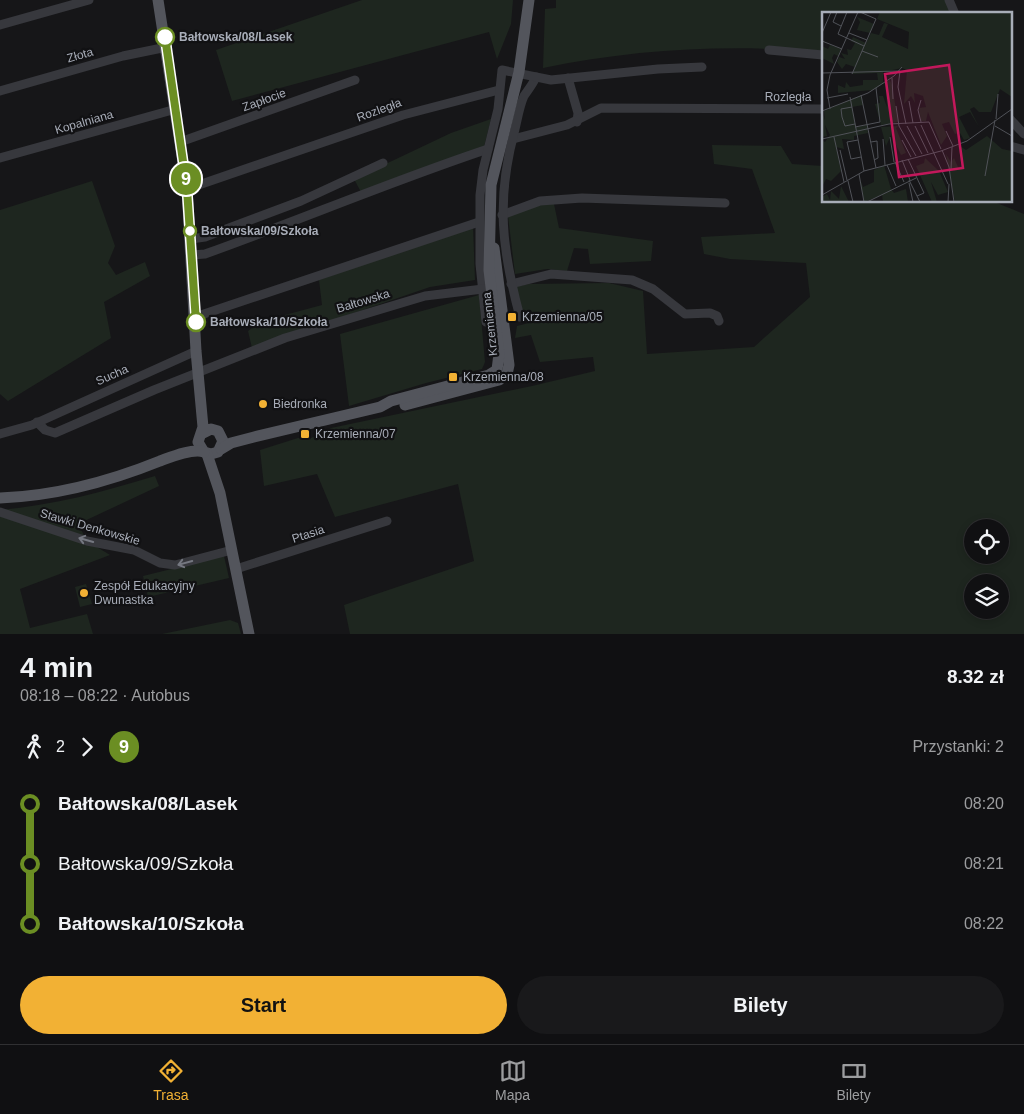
<!DOCTYPE html>
<html lang="pl">
<meta charset="utf-8">
<style>
:root{--surface:#101012;--page:#19191b;--text:#f1f3f6;--muted:#9c9d9f;--line:#303032;--accent:#f2b134}
body{margin:0;font-family:Helvetica,sans-serif;background:var(--page);color:var(--text);height:100vh;display:flex;flex-direction:column;font-size:19px;white-space:nowrap}
*{box-sizing:border-box;margin:0}
p{font-size:16px;color:var(--muted)}
.icon{flex:none;width:28px;height:28px;fill:none;stroke:currentColor;stroke-width:2;stroke-linecap:round;stroke-linejoin:round}
.map{position:relative;height:634px;overflow:hidden}
.sheet{display:flex;flex-direction:column;background:var(--surface);flex:1}
.sheet>*{flex:none}
.badge{padding:0 10px;border-radius:16px;font-size:18px;line-height:32px}
.tools{position:absolute;left:964px;top:519px;display:grid;gap:10px}
.tools a{display:grid;place-items:center;width:45px;height:45px;border-radius:50%;background:var(--surface);box-shadow:0 2px 8px #0003,0 0 0 1px var(--line);font-size:25px}
.map>.badge{position:absolute;translate:-50% -50%;box-shadow:0 0 0 2px #fff}
.legs{display:flex;align-items:center;gap:8px;height:55px;padding:0 20px;font-size:16px}
.legs p{margin-inline-start:auto}
.head{display:flex;align-items:center;justify-content:space-between;height:85px;padding:0 20px}
h1{font-size:28px;font-weight:800;line-height:38px}
.cta{display:flex;gap:10px;margin-top:auto;padding:10px 20px}
.cta a{flex:1;height:58px;border-radius:30px;background:var(--accent);color:#111;font-size:20px;font-weight:800;line-height:58px;text-align:center}
.cta a+a{background:var(--page);color:var(--text)}
ul{padding:0 20px;list-style:none}
li{display:flex;align-items:center;gap:18px;height:60px;font-size:19px}
li i{display:grid;place-items:center;width:8px;height:100%;margin:0 6px;background:currentColor}
li i::after{content:'';width:12px;height:12px;margin:-6px;border:4px solid;border-radius:50%;background:var(--surface)}
li p{margin-inline-start:auto}
li:first-child i{background:linear-gradient(#0000 50%,currentColor 0)}
li:last-child i{background:linear-gradient(currentColor 50%,#0000 0)}
.tabs{display:flex;justify-content:space-around;align-items:center;height:70px;border-top:1px solid var(--line);background:var(--surface);font-size:14px;color:var(--muted)}
.tabs a{display:grid;justify-items:center;gap:2px}
.tabs .on{color:var(--accent)}
.map>svg:first-child{display:block}
.green{fill:#1e261f;fill-rule:evenodd}
.lines{fill:none;stroke-linecap:round;stroke-linejoin:round}
.minor{stroke:#37383d;stroke-width:9}
.major{stroke:#53555c;stroke-width:11}
.oneway{stroke:#757881}
.line-1-casing{stroke:#fff;stroke-width:11}
.line-1{stroke:#6b8e23;stroke-width:8}
.stop-1-dot{fill:#fff;stroke:#6b8e23;stroke-width:2.5}
.poi-dot{fill:#f2b134;stroke:#111113;stroke-width:2}
.labels{text-anchor:middle;dominant-baseline:central;stroke-width:4.5;stroke-linejoin:round;paint-order:stroke}
.stop-label{font-size:12px;font-weight:bold;fill:#a8adb8;stroke:#111113;text-anchor:start}
.street-label{font-size:12px;fill:#a8adb8;stroke:#111113}
.poi-label{font-size:12px;fill:#a8adb8;stroke:#111113;text-anchor:start}
.inset-road{fill:none;stroke:#505258;stroke-width:1}
.view{fill:#c2185b;fill-opacity:0.15;stroke:#c2185b;stroke-width:2.5}
.inset-edge{fill:none;stroke:#a8adb8;stroke-width:2.5}
</style>
<div class="map">
<svg width="1024" height="634" viewBox="0 0 1024 634">
<rect width="100%" height="100%" fill="#161618"/>
<!-- green -->
<g class="green">
<polygon points="362,0 513,0 511,24 497,59 489,32 232,101 216,50"/>
<path d="M556 0H949L955 14H823V52C729 44 635 49 543 68L545 9 556 8Z"/>
<polygon points="491,119 484,147 361,192 354,179 451,133"/>
<path d="M712 145 781 146 792 164 823 166V201H992L1024 214V634H350L344 605 474 561 458 484 335 517 317 474 264 486 260 450 298 438 309 439 331 428 532 386 595 371 593 357 540 362 531 335 515 338 517 326 529 323 530 312 522 311 514 287 529 284 609 283 643 291 647 354 754 347 810 297 806 263 730 259 704 254 701 237 775 233 752 169 714 164ZM972 528H1000V555H972ZM972 582H1000V610H972Z"/>
<polygon points="92,181 115,246 108,263 116,275 145,262 150,276 104,302 111,338 8,401 0,394 0,210"/>
<polygon points="544,204 554,204 559,228 653,241 651,261 590,264 588,249 574,248 567,271 547,269 515,274 508,216"/>
<polygon points="473,225 475,280 430,287 252,348 248,331 255,326 255,323 322,305 319,280"/>
<polygon points="479,295 485,362 482,369 426,383 349,406 340,334"/>
<path d="M155 476 159 486 78 524 87 541 110 555 20 589 30 628 87 614 93 634H0V510C54 505 103 492 155 476Z"/>
<polygon points="224,556 229,578 148,597 143,576"/>
<polygon points="86,584 92,604 80,607 75,587"/>
<polygon points="230,620 238,623 241,634 162,634"/>
</g>
<g class="lines">
<!-- minor -->
<g class="minor">
<polyline points="949,0 955,14"/>
<polyline points="0,25 89,0"/>
<polyline points="769,50 823,55"/>
<polyline points="568,78 578,113 577,122"/>
<polyline points="0,91 123,56 167,47"/>
<polyline points="1010,119 1024,134"/>
<polyline points="513,139 567,125 601,108 823,109"/>
<polyline points="180,142 355,80"/>
<polyline points="1010,146 1024,150"/>
<polyline points="0,158 176,109"/>
<polyline points="187,189 403,115 499,90"/>
<polyline points="502,215 540,201 582,198 725,203"/>
<polyline points="191,239 205,237 301,201 383,163"/>
<path d="M192 255 205 254C300 220 392 181 488 149"/>
<polyline points="511,284 551,274 632,280 653,289 685,314 710,313 717,316 719,321"/>
<polyline points="195,317 479,222"/>
<path d="M520 317C502 250 496 201 514 133 517 122 519 107 524 96 528 90 533 84 536 77"/>
<polyline points="486,322 480,264 480,195 483,170 498,109 502,70 551,80 658,69 702,67"/>
<polyline points="37,422 45,430 55,433 154,390 285,338 425,296 483,289"/>
<polyline points="0,434 32,425 196,351"/>
<polyline points="0,512 87,541 134,550 160,563 175,565 232,550"/>
<polyline points="236,569 387,521"/>
</g>
<!-- major -->
<g class="major">
<polyline points="158,0 187,189 196,351 203,427 198,442 204,452 211,454 218,452 223,441 218,431 211,429 201,434"/>
<polyline points="405,405 499,380 507,374 509,365 494,248"/>
<polyline points="221,449 231,443 254,437 380,407 391,401 489,375 497,370 499,354 489,270 491,185 519,72 529,0"/>
<polyline points="207,454 220,493 249,634"/>
<path d="M0 498C56 496 108 482 160 461 171 457 192 448 204 452"/>
</g>
</g>
<!-- one-way arrows -->
<defs><path id="oneway-shaft" d="M-6 0H5M1.5-3L5.5 0L1.5 3" fill="none" stroke-width="1.6" stroke-linecap="round" stroke-linejoin="round" transform="scale(1.25)"/></defs>
<g class="oneway">
<use href="#oneway-shaft" transform="translate(86 540) rotate(-164)"/>
<use href="#oneway-shaft" transform="translate(185 563) rotate(165)"/>
</g>
<g class="lines">
<defs>
<polyline id="line-1" points="165,37 187,189 196,322"/>
</defs>
<!-- line-1 casing -->
<use href="#line-1" class="line-1-casing"/>
<!-- line-1 -->
<use href="#line-1" class="line-1"/>
</g>
<!-- markers -->
<g class="stop-1-dot">
<circle cx="165" cy="37" r="9"/>
<circle cx="190" cy="231" r="6"/>
<circle cx="196" cy="322" r="9"/>
</g>
<g class="poi-dot">
<rect x="507" y="312" width="10" height="10" rx="2.5"/>
<rect x="448" y="372" width="10" height="10" rx="2.5"/>
<circle cx="263" cy="404" r="5"/>
<rect x="300" y="429" width="10" height="10" rx="2.5"/>
<circle cx="84" cy="593" r="5"/>
</g>
<g class="labels">
<!-- stop labels -->
<g class="stop-label">
<text x="179" y="37">Bałtowska/08/Lasek</text>
<text x="201" y="231">Bałtowska/09/Szkoła</text>
<text x="210" y="322">Bałtowska/10/Szkoła</text>
</g>
<!-- street labels -->
<g class="street-label">
<text transform="translate(80 55) rotate(-16)">Złota</text>
<text x="788" y="97">Rozległa</text>
<text transform="translate(264 100) rotate(-20)">Zapłocie</text>
<text transform="translate(379 110) rotate(-20)">Rozległa</text>
<text transform="translate(84 122) rotate(-16)">Kopalniana</text>
<text transform="translate(363 301) rotate(-17)">Bałtowska</text>
<text transform="translate(490 324) rotate(-96)">Krzemienna</text>
<text transform="translate(112 375) rotate(-24)">Sucha</text>
<text transform="translate(90 527) rotate(16)">Stawki Denkowskie</text>
<text transform="translate(308 534) rotate(-18)">Ptasia</text>
</g>
<!-- poi labels -->
<g class="poi-label">
<text x="522" y="317">Krzemienna/05</text>
<text x="463" y="377">Krzemienna/08</text>
<text x="273" y="404">Biedronka</text>
<text x="315" y="434">Krzemienna/07</text>
<text x="94" y="586">Zespół Edukacyjny<tspan x="94" dy="14">Dwunastka</tspan></text>
</g>
</g>
<!-- overview -->
<g transform="translate(822 12)">
<rect width="190" height="190" fill="#161618"/>
<path d="M58 0H190V85L178 77 169 100H157L152 95 148 97 157 115 148 100 137 105 148 126 142 128 138 121 133 122 127 110 120 112 125 124 119 133 106 100 104 109H99L97 96 104 95 101 84 92 81 93 91 89 84 82 92 85 58 80 56 61 60V71L68 68 70 73 76 110 59 113 53 92 58 91 57 84H61L65 95 63 71 51 78 16 81V73L23 76 24 70 28 75 41 73V68H56L55 61 30 62 33 55 24 52 20 57 15 50 17 45 23 47 19 41 26 43 25 37 29 38 33 31 29 29 31 25 44 31 49 21 57 23 62 11 66 12 60 25 86 37 87 20 55 7ZM35 5 52 12 48 21 35 18 38 10ZM8 33 19 37 16 44 12 42 10 46 12 52 0 46V34L6 37ZM39 83 41 93 30 95 34 115 45 113 46 121 32 124V128L20 127 22 137 14 135 19 159 9 169 4 167 0 175V128L3 130 8 123 3 113 5 124 0 125V100L3 108 2 99ZM76 114 74 116 84 141 79 143 69 123 64 134 59 115ZM165 124 180 137 190 139V190H133L124 142 129 150 132 146 136 155 140 154 136 133 144 138ZM103 146 117 159 126 180 116 183 109 170 115 190H110L94 154 102 151ZM62 153 69 177 72 181 84 177 86 190H61L60 183 42 190 38 167 41 175 52 170V158ZM19 174 27 190H0V185L5 182 8 188 9 179 17 187Z" fill="#1e261f"/>
<path class="inset-road" d="M15 0 11 10 19 14M25 0 16 22 42 34M0 21 9 0M27 21 45 28M0 29 20 37M40 39 56 45M0 61 78 59 76 75 84 112M30 62 54 7 38 0M70 66 71 87M39 83 54 156M28 85 42 159M5 86 26 82M87 89 91 111M74 94 77 114 94 144M30 95 19 97 20 105 23 114 33 112M8 97 5 78 8 63 36 0M0 99 46 81 72 64 80 55M174 107 176 82M99 110 96 98 99 88M99 113 126 172M85 114 100 142M93 114 106 141M173 114 190 124M33 115 58 110 54 76M124 119 131 134M12 125 22 170M68 125 72 150M0 127 67 112 107 110 119 137M61 127 63 153M36 128 25 130 29 147 39 145M80 128 89 145M49 130 55 129 56 146 52 148M18 138 25 168M120 138 127 155 132 190M86 147 102 181 95 184M80 148 88 168M73 150 82 170M65 153 74 174M129 158 130 135M37 162 42 190M163 164 173 108M87 168 98 190M26 169 31 190M87 171 91 190M0 183 42 159 119 139 145 129 190 97M45 190 94 166M126 190 127 172"/>
<path class="view" d="M127 53 141 156 77 165 63 62Z"/>
<rect width="190" height="190" class="inset-edge"/>
</g>
</svg>
<div class="tools">
<a><svg class="icon" aria-label="locate" viewBox="0 0 24 24"><circle cx="12" cy="12" r="6"/><path d="M12 2v4M12 18v4M2 12h4M18 12h4"/></svg></a>
<a><svg class="icon" aria-label="layers" viewBox="0 0 24 24"><path d="M12 4l9 5-9 5-9-5zM3 14l9 5 9-5"/></svg></a>
</div>
<b class="badge" style="left:186px;top:179px;background:#6b8e23;color:#fff">9</b>
</div>
<section class="sheet">
<div class="head"><div><h1>4 min</h1><p>08:18 – 08:22 · Autobus</p></div><b>8.32 zł</b></div>
<div class="legs"><svg class="icon" aria-label="walk" viewBox="0 0 24 24"><circle cx="13" cy="4" r="2"/><path d="M13 8l-2 6 4 7M11 14l-3 7M7 12l3-4h3l4 4"/></svg>2<svg class="icon" aria-label="forward" viewBox="0 0 24 24"><path d="M9 5l7 7-7 7"/></svg><b class="badge" style="background:#6b8e23;color:#fff">9</b><p>Przystanki: 2</p></div>
<ul>
<li><i style="color:#6b8e23"></i><b>Bałtowska/08/Lasek</b><p>08:20</p></li>
<li><i style="color:#6b8e23"></i><span>Bałtowska/09/Szkoła</span><p>08:21</p></li>
<li><i style="color:#6b8e23"></i><b>Bałtowska/10/Szkoła</b><p>08:22</p></li>
</ul>
<div class="cta"><a>Start</a><a>Bilety</a></div>
</section>
<nav class="tabs">
<a class="on"><svg class="icon" aria-label="directions" viewBox="0 0 24 24"><path d="M12 3l9 9-9 9-9-9zM9 14v-3h6M13 9l2 2-2 2"/></svg>Trasa</a>
<a><svg class="icon" aria-label="map" viewBox="0 0 24 24"><path d="M3 6l6-2 6 2 6-2v14l-6 2-6-2-6 2zM9 4v14M15 6v14"/></svg>Mapa</a>
<a><svg class="icon" aria-label="tickets" viewBox="0 0 24 24"><path d="M3 7h18v10H3zM15 7v10"/></svg>Bilety</a>
</nav>
